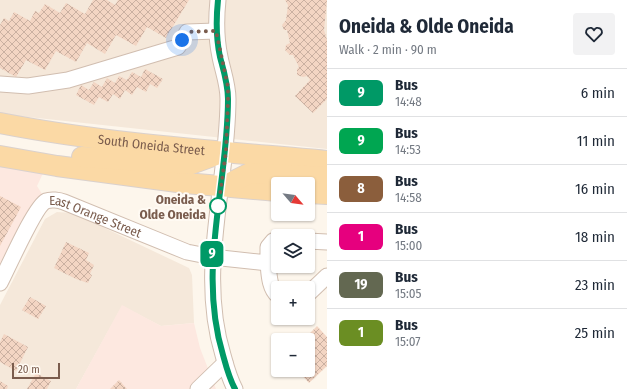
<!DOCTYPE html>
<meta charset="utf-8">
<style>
:root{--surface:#fff;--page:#f2f2f3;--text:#1f2937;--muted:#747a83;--line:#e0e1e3}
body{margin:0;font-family:"Fira Sans Condensed",sans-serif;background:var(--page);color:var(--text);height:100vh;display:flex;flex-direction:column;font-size:15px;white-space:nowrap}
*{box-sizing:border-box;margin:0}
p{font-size:13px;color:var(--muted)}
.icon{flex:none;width:22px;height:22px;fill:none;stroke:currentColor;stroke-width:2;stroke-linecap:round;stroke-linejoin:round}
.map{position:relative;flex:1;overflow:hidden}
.side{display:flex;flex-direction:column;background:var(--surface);width:300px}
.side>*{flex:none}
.badge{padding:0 8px;border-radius:6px;font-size:14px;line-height:26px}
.needle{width:26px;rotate:118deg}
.controls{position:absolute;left:271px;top:177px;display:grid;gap:8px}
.controls a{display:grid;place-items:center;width:44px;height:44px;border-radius:4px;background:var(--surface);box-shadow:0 1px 3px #0004;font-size:20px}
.scale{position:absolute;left:12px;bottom:10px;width:48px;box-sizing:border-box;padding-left:4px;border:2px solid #7a5c4d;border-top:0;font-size:11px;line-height:14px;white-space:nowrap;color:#7a5c4d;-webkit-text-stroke:3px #fffaf3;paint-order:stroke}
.you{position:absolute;width:20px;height:20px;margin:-10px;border:3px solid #fff;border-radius:50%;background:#1a73e8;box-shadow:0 0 0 6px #1a73e833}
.map>.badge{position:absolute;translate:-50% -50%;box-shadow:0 0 0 2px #fff}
.round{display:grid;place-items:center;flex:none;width:42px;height:42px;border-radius:4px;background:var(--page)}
.head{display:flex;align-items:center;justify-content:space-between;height:68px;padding:0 12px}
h1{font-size:19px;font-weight:700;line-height:30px}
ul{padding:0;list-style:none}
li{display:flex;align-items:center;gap:12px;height:48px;padding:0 12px;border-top:1px solid var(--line)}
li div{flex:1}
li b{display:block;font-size:15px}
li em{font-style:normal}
li .badge{min-width:44px;font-weight:700;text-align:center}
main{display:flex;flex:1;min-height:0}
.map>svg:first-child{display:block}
.residential{fill:#f5e8da}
.commercial{fill:#fde8e0}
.building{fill:url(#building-cross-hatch)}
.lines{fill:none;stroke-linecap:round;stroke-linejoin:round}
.minor-casing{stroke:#d1beb0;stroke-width:17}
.major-casing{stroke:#dad1cd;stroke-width:22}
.minor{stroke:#fff;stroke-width:15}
.major{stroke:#fbd9a5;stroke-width:20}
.line-casing{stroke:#fff;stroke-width:9}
.line{stroke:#096;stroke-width:6}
.walk{stroke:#7a5c4d;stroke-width:4;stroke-dasharray:0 7.2}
.stop-dot{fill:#fff;stroke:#096;stroke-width:2}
.labels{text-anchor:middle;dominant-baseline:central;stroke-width:4;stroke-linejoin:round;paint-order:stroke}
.street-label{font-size:13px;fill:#7a5c4d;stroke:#fffaf3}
.stop-label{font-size:13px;font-weight:bold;fill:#7a5c4d;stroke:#fffaf3;text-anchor:end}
</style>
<main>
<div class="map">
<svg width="327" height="389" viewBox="0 0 327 389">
<defs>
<pattern id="building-cross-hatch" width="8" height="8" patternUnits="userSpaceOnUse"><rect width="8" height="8" fill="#f3d5c3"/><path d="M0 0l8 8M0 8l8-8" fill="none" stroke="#cab0a1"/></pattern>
</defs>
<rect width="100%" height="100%" fill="#fdf6ec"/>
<!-- residential -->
<g class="residential">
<polygon points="0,0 327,0 327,149 0,114"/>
<polygon points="57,212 73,213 189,268 192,275 194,323 161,326 122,306 76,389 0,389 0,305 45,219"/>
</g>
<!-- commercial -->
<g class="commercial">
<polygon points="0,161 44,171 37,186 42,194 33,206 0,270"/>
<polygon points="122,305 161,326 194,323 200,348 216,389 76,389"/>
</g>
<!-- building -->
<g class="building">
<polygon points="93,0 107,0 115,5 118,0 189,0 166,38 147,27 136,46 116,35 105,54 87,43 76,62 56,51 45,70 26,60 16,77 0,68 0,25 4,18 9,21 14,12 30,21 35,11 39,13 45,4 60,13 66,3 85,14"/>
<polygon points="285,0 327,0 324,30 327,40 327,99 313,113 295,96 310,80 307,76 303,77 297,75 297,69 299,67 293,55 290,55 285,50 286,45 290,43 287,30 284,30 282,25 286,20 288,5"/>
<polygon points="145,69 163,79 157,88 150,84 146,92 137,87 132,95 125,90 120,99 113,94 108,102 99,97 94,105 76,95 81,85 89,90 94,82 102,87 107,78 115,83 119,76 127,80 132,72 141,77"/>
<polygon points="0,196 21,207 0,246"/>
<polygon points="66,242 89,253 86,260 94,265 90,274 92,275 88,283 76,279 54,268"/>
<polygon points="30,297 46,306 38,319 22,310"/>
<polygon points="317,326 327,337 327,366 309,383 297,370 308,370 308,340 303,340"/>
<polygon points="4,334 28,347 16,371 0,362 0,342"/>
<polygon points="36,373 51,381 47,389 27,389"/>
<polygon points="119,380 127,389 110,389"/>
<polygon points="0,381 8,386 7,389 0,389"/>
</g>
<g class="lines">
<defs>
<g id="minor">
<path d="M218 0C216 19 216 38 220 57 223 72 228 84 228 99 228 185 197 270 223 355 226 366 229 378 235 389"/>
<polyline points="0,84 28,86 68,80 178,47 187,32 216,31"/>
<polyline points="308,241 327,242"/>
<path d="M268 263C269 274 269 288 278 296"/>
<path id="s1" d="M0 283C7 270 35 206 46 201 51 199 59 200 64 202L187 252 212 257 268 263V247L273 241 278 239"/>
<polyline points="308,294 327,276"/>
<polyline points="198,389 225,363"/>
</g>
<g id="major">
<path id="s2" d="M0 123C108 144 218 151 327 161"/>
<polyline points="0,156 57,166 185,183 278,191"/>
<polyline points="82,157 191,164 221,153"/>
<polyline points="224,186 250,173 327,177"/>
<polyline points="308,193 327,194"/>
</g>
</defs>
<!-- minor casing -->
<use href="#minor" class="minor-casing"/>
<!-- major casing -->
<use href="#major" class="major-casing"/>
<!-- minor -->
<use href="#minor" class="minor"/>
<!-- major -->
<use href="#major" class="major"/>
</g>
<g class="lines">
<defs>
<path id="line" d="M218 0C216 19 216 38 220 57 224 72 228 84 228 99 228 186 197 269 223 355 226 366 229 378 235 389"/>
</defs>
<!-- line casing -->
<use href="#line" class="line-casing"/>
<!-- line -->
<use href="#line" class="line"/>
<!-- walk -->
<polyline class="walk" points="182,40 186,32 216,31 228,87 228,101 226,151 218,209 218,206"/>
</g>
<!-- markers -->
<circle class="stop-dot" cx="218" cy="206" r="8"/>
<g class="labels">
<!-- street labels -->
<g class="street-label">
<text stroke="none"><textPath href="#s2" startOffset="153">South Oneida Street</textPath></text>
<text stroke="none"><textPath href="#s1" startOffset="147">East Orange Street</textPath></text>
</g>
<!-- stop labels -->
<g class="stop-label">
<text x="206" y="199">Oneida &amp;<tspan x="206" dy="15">Olde Oneida</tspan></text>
</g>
</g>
</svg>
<div class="controls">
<a><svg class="needle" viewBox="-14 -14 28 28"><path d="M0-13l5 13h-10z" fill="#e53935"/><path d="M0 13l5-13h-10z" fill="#747a83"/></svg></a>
<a><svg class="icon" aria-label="layers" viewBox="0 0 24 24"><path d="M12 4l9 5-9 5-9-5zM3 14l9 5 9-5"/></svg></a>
<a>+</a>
<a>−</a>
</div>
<div class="scale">20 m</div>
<div class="you" style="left:182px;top:40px"></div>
<b class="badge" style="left:212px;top:254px;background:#096;color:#fff">9</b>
</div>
<section class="side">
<div class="head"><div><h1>Oneida &amp; Olde Oneida</h1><p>Walk · 2 min · 90 m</p></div><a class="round"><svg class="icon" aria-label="heart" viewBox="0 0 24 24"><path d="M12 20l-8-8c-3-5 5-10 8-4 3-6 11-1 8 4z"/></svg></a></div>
<ul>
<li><span class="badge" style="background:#096;color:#fff">9</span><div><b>Bus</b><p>14:48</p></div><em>6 min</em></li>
<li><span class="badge" style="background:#00a651;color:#fff">9</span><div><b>Bus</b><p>14:53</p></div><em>11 min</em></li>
<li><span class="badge" style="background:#8b5e3c;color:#fff">8</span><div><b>Bus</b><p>14:58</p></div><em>16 min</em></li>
<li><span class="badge" style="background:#e6007e;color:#fff">1</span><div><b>Bus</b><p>15:00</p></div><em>18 min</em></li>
<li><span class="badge" style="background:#636851;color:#fff">19</span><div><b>Bus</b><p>15:05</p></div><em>23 min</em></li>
<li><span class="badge" style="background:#6b8e23;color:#fff">1</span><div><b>Bus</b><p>15:07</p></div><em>25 min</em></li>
</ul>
</section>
</main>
